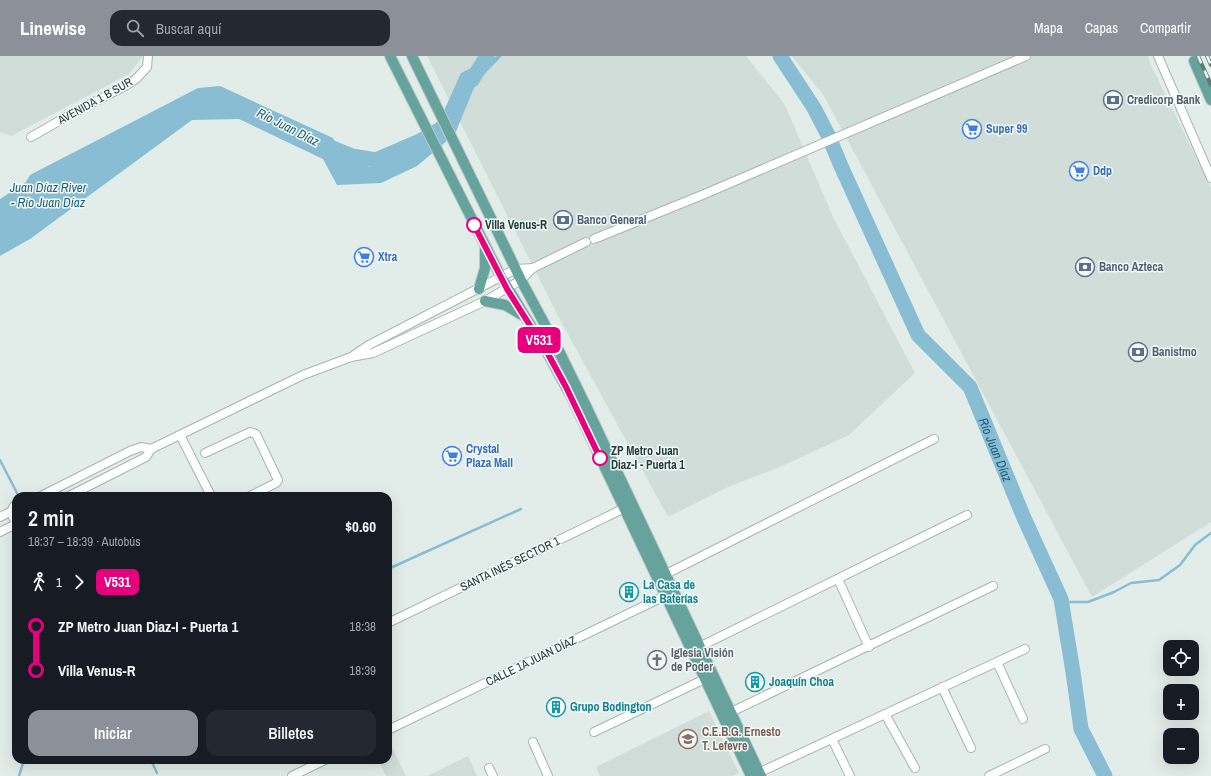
<!DOCTYPE html>
<html lang="es">
<meta charset="utf-8">
<style>
:root{--surface:#171b24;--page:#242831;--text:#f1f3f6;--muted:#9ea1a6;--accent:#8c9099}
body{margin:0;font-family:"Archivo Narrow",sans-serif;background:var(--page);color:var(--text);height:100vh;display:flex;flex-direction:column;font-size:15px;white-space:nowrap}
*{box-sizing:border-box;margin:0}
p{font-size:13px;color:var(--muted)}
.icon{flex:none;width:22px;height:22px;fill:none;stroke:currentColor;stroke-width:2;stroke-linecap:round;stroke-linejoin:round}
.map{position:relative;flex:1;overflow:hidden}
.details{position:absolute;left:12px;top:436px;width:380px;height:272px;display:flex;flex-direction:column;background:var(--surface);border-radius:12px;box-shadow:0 4px 16px #0002}
.details>*{flex:none}
.badge{padding:0 8px;border-radius:6px;font-size:14px;line-height:26px}
.fabs{position:absolute;left:1163px;top:584px;display:grid;gap:8px}
.fabs a{display:grid;place-items:center;width:36px;height:36px;border-radius:8px;background:var(--surface);box-shadow:0 4px 16px #0002;font-size:20px}
.map>.badge{position:absolute;translate:-50% -50%;box-shadow:0 0 0 2px #fff}
.legs{display:flex;align-items:center;gap:6px;height:44px;padding:0 16px;font-size:13px}
.legs p{margin-inline-start:auto}
.overview{display:flex;align-items:center;justify-content:space-between;height:68px;padding:0 16px}
h1{font-size:22px;font-weight:600;line-height:30px}
.button{display:flex;gap:8px;margin-top:auto;padding:8px 16px}
.button a{flex:1;height:46px;border-radius:12px;background:var(--accent);color:#fff;font-size:16px;font-weight:600;line-height:46px;text-align:center}
.button a+a{background:var(--page);color:var(--text)}
ul{padding:0 16px;list-style:none}
li{display:flex;align-items:center;gap:14px;height:44px;font-size:15px}
li i{display:grid;place-items:center;width:6px;height:100%;margin:0 5px;background:currentColor}
li i::after{content:'';width:10px;height:10px;margin:-5px;border:3px solid;border-radius:50%;background:var(--surface)}
li p{margin-inline-start:auto}
li:first-child i{background:linear-gradient(#0000 50%,currentColor 0)}
li:last-child i{background:linear-gradient(currentColor 50%,#0000 0)}
header{display:flex;align-items:center;gap:24px;box-sizing:border-box;height:56px;padding:0 20px;background:var(--accent);color:#fff}
header strong{font-size:19px}
nav{display:flex;gap:22px;margin-inline-start:auto;font-size:14px}
.search{width:280px;height:36px;background:var(--page);display:flex;align-items:center;gap:10px;box-sizing:border-box;padding:0 14px;border-radius:12px;color:var(--muted);font-size:15px}
.map>svg:first-child{display:block}
.built{fill:#d0ddd9}
.water{fill:#89bdd3}
.lines{fill:none;stroke-linecap:round;stroke-linejoin:round}
.stream{stroke:#89bdd3;stroke-width:2.5}
.river{stroke:#89bdd3;stroke-width:15}
.minor-casing{stroke:#a5b5b1;stroke-width:10}
.major-casing{stroke:#c1c9c8;stroke-width:12}
.minor{stroke:#fff;stroke-width:8}
.major{stroke:#66a39c;stroke-width:10}
.rail-casing{stroke:#5c7a76;stroke-width:4}
.rail{stroke:#f3f9f7;stroke-width:2.5;stroke-dasharray:8;stroke-linecap:butt}
.line-1-casing{stroke:#fff;stroke-width:9}
.line-1{stroke:#e6007e;stroke-width:6}
.stop-1-dot{fill:#fff;stroke:#e6007e;stroke-width:2}
.labels{text-anchor:middle;dominant-baseline:central;stroke-width:3;stroke-linejoin:round;paint-order:stroke}
.service-label{font-size:12px;font-weight:bold;fill:#4e5e75;stroke:#f3f9f7;text-anchor:start}
.street-label{font-size:12px;fill:#223e3a;stroke:#f3f9f7}
.shop-label{font-size:12px;font-weight:bold;fill:#366cbe;stroke:#f3f9f7;text-anchor:start}
.stop-label{font-size:12px;font-weight:bold;fill:#223e3a;stroke:#f3f9f7;text-anchor:start}
.culture-label{font-size:12px;font-weight:bold;fill:#0d838f;stroke:#f3f9f7;text-anchor:start}
.worship-label{font-size:12px;font-weight:bold;fill:#5b616d;stroke:#f3f9f7;text-anchor:start}
.education-label{font-size:12px;font-weight:bold;fill:#785e54;stroke:#f3f9f7;text-anchor:start}
.water-label{font-size:13px;font-style:italic;fill:#1b5e7b;stroke:#f3f9f7}
</style>
<header>
<strong>Linewise</strong>
<div class="search"><svg class="icon" aria-label="search" viewBox="0 0 24 24"><circle cx="10" cy="10" r="6"/><path d="M15 15l6 6"/></svg>Buscar aquí</div>
<nav><a>Mapa</a><a>Capas</a><a>Compartir</a></nav>
</header>
<div class="map">
<svg width="1211" height="720" viewBox="0 0 1211 720">
<rect width="100%" height="100%" fill="#e2ede9"/>
<!-- built -->
<g class="built">
<polygon points="0,0 141,0 142,1 129,18 11,80 0,76"/>
<polygon points="427,0 746,0 785,49 833,161 915,317 849,379 782,410 728,431 668,461 558,260"/>
<polygon points="792,0 1148,0 1150,7 1211,132 1211,466 1092,541 824,40"/>
<polygon points="709,655 739,717 733,720 600,720 596,711"/>
<polygon points="388,683 406,720 386,720 378,704 388,704"/>
<polygon points="468,700 477,720 427,720"/>
</g>
<!-- water -->
<polygon class="water" points="497,0 502,0 476,27 455,78 417,110 381,127 337,129 323,103 239,63 192,64 30,183 0,200 0,143 26,126 30,119 198,32 220,30 333,82 341,98 370,111 412,94 441,61 461,17"/>
<g class="lines">
<!-- stream -->
<g class="stream">
<polyline points="0,404 17,437"/>
<polyline points="388,513 521,453"/>
<polyline points="1061,546 1088,546 1114,536 1131,527 1159,524 1180,509 1195,489 1211,477"/>
<polyline points="151,704 157,717"/>
<polyline points="19,720 24,704"/>
</g>
<!-- river -->
<g class="river">
<path id="s1" d="M780 0 814 52 828 79 841 110 918 279 970 331 1024 462 1061 543 1073 616 1081 673 1105 720"/>
<polyline points="472,24 487,0"/>
<polyline points="320,87 352,100 376,104 420,85 437,75"/>
</g>
<defs>
<g id="minor">
<polyline points="1158,0 1211,122"/>
<polyline points="31,81 71,58 125,30 136,23 147,11 148,0"/>
<polyline points="594,183 707,137 1026,0"/>
<polyline points="354,299 369,289 516,213 533,212"/>
<polyline points="180,379 211,440"/>
<polyline points="205,397 250,376 256,378 278,424 276,427 250,440"/>
<polyline points="41,440 130,395 141,391 151,393"/>
<polyline points="69,440 146,401 151,393 303,319 351,301 373,297 485,245 521,224 533,212 586,186"/>
<path d="M16 448C10 453 11 460 16 466"/>
<polyline points="0,461 12,455"/>
<polyline points="0,476 16,468"/>
<polyline points="666,518 934,383"/>
<polyline points="838,523 869,591"/>
<polyline points="388,567 629,450"/>
<polyline points="695,593 967,459"/>
<polyline points="997,606 1023,663"/>
<polyline points="942,631 971,692"/>
<polyline points="727,658 993,530"/>
<polyline points="885,658 915,712"/>
<polyline points="388,674 671,537"/>
<polyline points="594,676 709,621"/>
<polyline points="832,683 850,720"/>
<polyline points="533,686 548,720"/>
<polyline points="489,712 493,720"/>
<polyline points="754,719 1025,593"/>
<polyline points="292,720 325,704"/>
<polyline points="989,720 1045,693"/>
</g>
<g id="major">
<polyline points="390,0 501,221 548,298 572,342 751,720"/>
<polyline points="412,0 521,224 559,295 586,350 761,720"/>
<polyline points="1194,5 1211,44"/>
<polyline points="479,233 485,212 485,194"/>
<polyline points="485,245 505,249 522,259"/>
</g>
</defs>
<!-- minor casing -->
<use href="#minor" class="minor-casing"/>
<!-- major casing -->
<use href="#major" class="major-casing"/>
<!-- minor -->
<use href="#minor" class="minor"/>
<!-- major -->
<use href="#major" class="major"/>
<defs>
<g id="rail">
<polyline points="1198,0 1211,29"/>
<polyline points="1207,0 1211,9"/>
</g>
</defs>
<!-- rail casing -->
<use href="#rail" class="rail-casing"/>
<!-- rail -->
<use href="#rail" class="rail"/>
</g>
<g class="lines">
<defs>
<polyline id="line-1" points="474,169 507,233 548,298 566,331 600,402"/>
</defs>
<!-- line-1 casing -->
<use href="#line-1" class="line-1-casing"/>
<!-- line-1 -->
<use href="#line-1" class="line-1"/>
</g>
<!-- icons -->
<defs>
<symbol id="bank-ring" viewBox="-11 -11 22 22"><circle r="9.5" fill="#f3f9f7" stroke="#5c6f8a" stroke-width="1.5"/><path d="M-6-4H6V4H-6ZM0-2.3a2.3 2.3 0 1 0 0 4.6a2.3 2.3 0 1 0 0-4.6Z" fill="#5c6f8a"/></symbol>
<symbol id="supermarket-ring" viewBox="-11 -11 22 22"><circle r="9.5" fill="#f3f9f7" stroke="#3f7fe0" stroke-width="1.5"/><path d="M-6-5.5h2.5l.6 2H6L4.5 2H-2.5L-4.4-4H-6ZM-1.5 3.2a1.3 1.3 0 1 0 .1 0ZM3 3.2a1.3 1.3 0 1 0 .1 0Z" fill="#3f7fe0"/></symbol>
<symbol id="building-ring" viewBox="-11 -11 22 22"><circle r="9.5" fill="#f3f9f7" stroke="#0f9aa8" stroke-width="1.5"/><path d="M-4-6H4V6H1V3H-1V6H-4ZM-2.5-4.3h1.7v1.8h-1.7ZM.8-4.3h1.7v1.8H.8ZM-2.5-1h1.7V.8h-1.7ZM.8-1h1.7V.8H.8Z" fill="#0f9aa8"/></symbol>
<symbol id="church-ring" viewBox="-11 -11 22 22"><circle r="9.5" fill="#f3f9f7" stroke="#6b7280" stroke-width="1.5"/><path d="M-1.2-6h2.4v3.5h3.3v2.4h-3.3V6h-2.4V-.1h-3.3v-2.4h3.3Z" fill="#6b7280"/></symbol>
<symbol id="school-ring" viewBox="-11 -11 22 22"><circle r="9.5" fill="#f3f9f7" stroke="#8d6e63" stroke-width="1.5"/><path d="M0-5L7-2L0 1L-7-2ZM-4 1L0 2.5L4 1V4Q0 6-4 4Z" fill="#8d6e63"/></symbol>
</defs>
<g fill-rule="evenodd">
<use href="#bank-ring" x="1102" y="33" width="22" height="22"/>
<use href="#supermarket-ring" x="961" y="62" width="22" height="22"/>
<use href="#supermarket-ring" x="1068" y="104" width="22" height="22"/>
<use href="#bank-ring" x="552" y="153" width="22" height="22"/>
<use href="#supermarket-ring" x="353" y="190" width="22" height="22"/>
<use href="#bank-ring" x="1074" y="200" width="22" height="22"/>
<use href="#bank-ring" x="1127" y="285" width="22" height="22"/>
<use href="#supermarket-ring" x="441" y="389" width="22" height="22"/>
<use href="#building-ring" x="618" y="525" width="22" height="22"/>
<use href="#church-ring" x="646" y="593" width="22" height="22"/>
<use href="#building-ring" x="744" y="615" width="22" height="22"/>
<use href="#building-ring" x="545" y="640" width="22" height="22"/>
<use href="#school-ring" x="677" y="672" width="22" height="22"/>
</g>
<!-- markers -->
<g class="stop-1-dot">
<circle cx="474" cy="169" r="7"/>
<circle cx="600" cy="402" r="7"/>
</g>
<g class="labels">
<!-- service labels -->
<g class="service-label">
<text x="1127" y="44">Credicorp Bank</text>
<text x="577" y="164">Banco General</text>
<text x="1099" y="211">Banco Azteca</text>
<text x="1152" y="296">Banistmo</text>
</g>
<!-- street labels -->
<g class="street-label">
<text transform="translate(95 45) rotate(-29)">AVENIDA 1 B SUR</text>
<text transform="translate(510 508) rotate(-26)">SANTA INÉS SECTOR 1</text>
<text transform="translate(531 605) rotate(-26)">CALLE 1A JUAN DÍAZ</text>
</g>
<!-- shop labels -->
<g class="shop-label">
<text x="986" y="73">Super 99</text>
<text x="1093" y="115">Ddp</text>
<text x="378" y="201">Xtra</text>
<text x="466" y="393">Crystal<tspan x="466" dy="14">Plaza Mall</tspan></text>
</g>
<!-- stop labels -->
<g class="stop-label">
<text x="485" y="169">Villa Venus-R</text>
<text x="611" y="395">ZP Metro Juan<tspan x="611" dy="14">Diaz-I - Puerta 1</tspan></text>
</g>
<!-- culture labels -->
<g class="culture-label">
<text x="643" y="529">La Casa de<tspan x="643" dy="14">las Baterías</tspan></text>
<text x="769" y="626">Joaquín Choa</text>
<text x="570" y="651">Grupo Bodington</text>
</g>
<!-- worship labels -->
<g class="worship-label">
<text x="671" y="597">Iglesia Visión<tspan x="671" dy="14">de Poder</tspan></text>
</g>
<!-- education labels -->
<g class="education-label">
<text x="702" y="676">C.E.B.G. Ernesto<tspan x="702" dy="14">T. Lefevre</tspan></text>
</g>
<!-- water labels -->
<g class="water-label">
<text transform="translate(288 71) rotate(27)">Río Juan Díaz</text>
<text x="48" y="131">Juan Díaz River<tspan x="48" dy="15">- Río Juan Díaz</tspan></text>
<text stroke="none"><textPath href="#s1" startOffset="453">Río Juan Díaz</textPath></text>
</g>
</g>
</svg>
<div class="fabs">
<a><svg class="icon" aria-label="locate" viewBox="0 0 24 24"><circle cx="12" cy="12" r="6"/><path d="M12 2v4M12 18v4M2 12h4M18 12h4"/></svg></a>
<a>+</a>
<a>−</a>
</div>
<b class="badge" style="left:539px;top:284px;background:#e6007e;color:#fff">V531</b>
<section class="details">
<div class="overview"><div><h1>2 min</h1><p>18:37 – 18:39 · Autobús</p></div><b>$0.60</b></div>
<div class="legs"><svg class="icon" aria-label="walk" viewBox="0 0 24 24"><circle cx="13" cy="4" r="2"/><path d="M13 8l-2 6 4 7M11 14l-3 7M7 12l3-4h3l4 4"/></svg>1<svg class="icon" aria-label="forward" viewBox="0 0 24 24"><path d="M9 5l7 7-7 7"/></svg><b class="badge" style="background:#e6007e;color:#fff">V531</b></div>
<ul>
<li><i style="color:#e6007e"></i><b>ZP Metro Juan Diaz-I - Puerta 1</b><p>18:38</p></li>
<li><i style="color:#e6007e"></i><b>Villa Venus-R</b><p>18:39</p></li>
</ul>
<div class="button"><a>Iniciar</a><a>Billetes</a></div>
</section>
</div>
